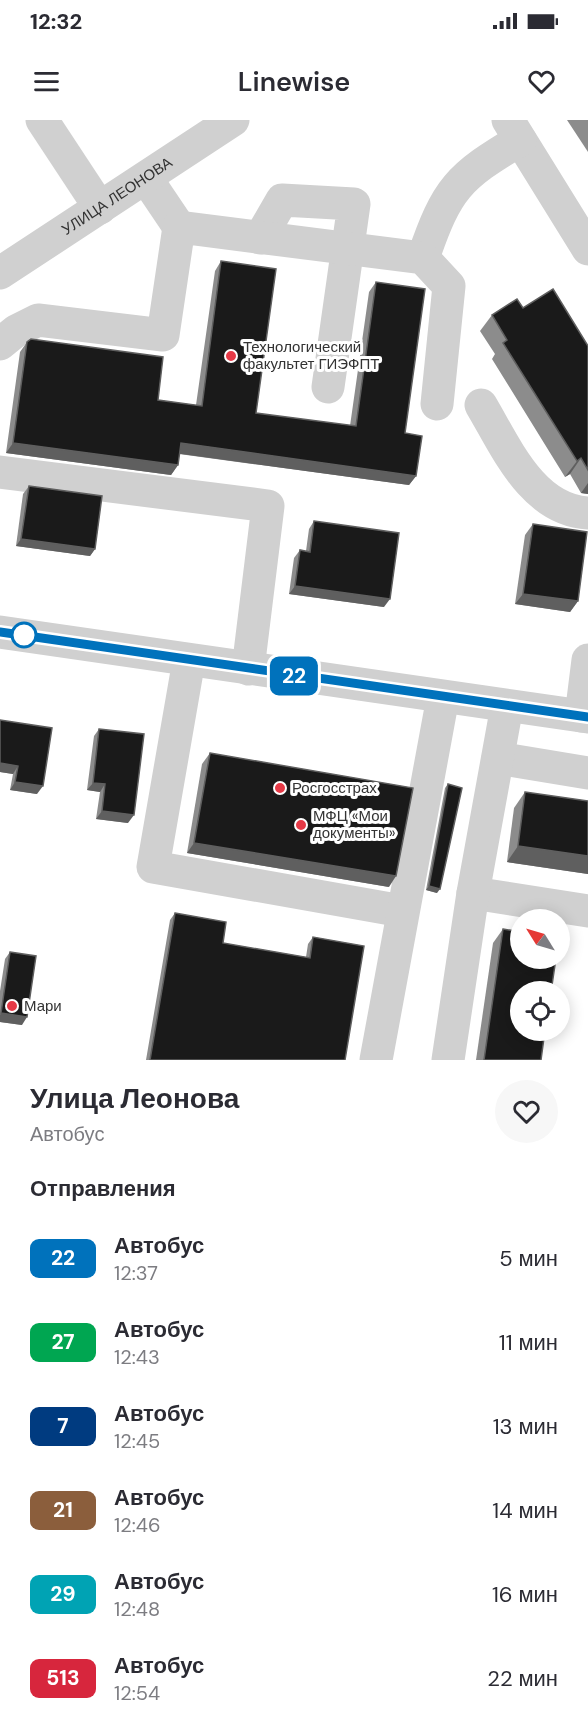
<!DOCTYPE html>
<html lang="ru">
<meta charset="utf-8">
<style>
:root{--surface:#fff;--page:#f7f7f7;--text:#2b2b33;--muted:#7c7c81}
body{margin:0;font-family:"DM Sans",sans-serif;background:var(--page);color:var(--text);height:100vh;display:flex;flex-direction:column;font-size:22px;white-space:nowrap}
*{box-sizing:border-box;margin:0}
p{font-size:20px;color:var(--muted)}
.icon{flex:none;width:33px;height:33px;fill:none;stroke:currentColor;stroke-width:2;stroke-linecap:round;stroke-linejoin:round}
.map{position:relative;height:940px;overflow:hidden}
.drawer{display:flex;flex-direction:column;background:var(--surface);flex:1}
.drawer>*{flex:none}
.badge{padding:0 12px;border-radius:9px;font-size:21px;line-height:39px}
.needle{width:39px;rotate:307deg}
.tools{position:absolute;left:510px;top:789px;display:grid;gap:12px}
.tools a{display:grid;place-items:center;width:60px;height:60px;border-radius:50%;background:var(--surface);box-shadow:0 3px 15px #0003;font-size:30px}
.map>.badge{position:absolute;translate:-50% -50%;box-shadow:0 0 0 3px #fff}
h2{padding:0 30px;font-size:22px;line-height:54px}
.round{display:grid;place-items:center;flex:none;width:63px;height:63px;border-radius:32px;background:var(--page)}
.headline{display:flex;align-items:center;justify-content:space-between;height:102px;padding:0 30px}
h1{font-size:28px;font-weight:600;line-height:45px}
ul{padding:0;list-style:none}
li{display:flex;align-items:center;gap:18px;height:84px;padding:0 30px}
li div{flex:1}
li b{display:block;font-size:22px}
li em{font-style:normal}
li .badge{min-width:66px;font-weight:700;text-align:center}
.status{display:flex;justify-content:space-between;align-items:center;height:42px;padding:0 30px;background:var(--surface);direction:ltr}
.status svg{height:16px;fill:currentColor}
header{display:flex;justify-content:space-between;align-items:center;height:78px;padding:0 30px;background:var(--surface);font-size:27px;font-weight:600}
.map>svg:first-child{display:block}
.lines{fill:none;stroke-linecap:round;stroke-linejoin:round}
.minor{stroke:#d0d0d0;stroke-width:33}
.wall{fill:#8c8c8c}
.shaded-wall{fill:#5f5f5f}
.building{fill:#1a1a1a;stroke:#5f5f5f;stroke-width:1.5}
.line-casing{stroke:#fff;stroke-width:14}
.line{stroke:#0072bc;stroke-width:9}
.poi-dot{fill:#e63946;stroke:#fff;stroke-width:2}
.stop-dot{fill:#fff;stroke:#0072bc;stroke-width:3}
.labels{text-anchor:middle;dominant-baseline:central;stroke-width:6;stroke-linejoin:round;paint-order:stroke}
.street-label{font-size:15px;fill:#333;stroke:#fff}
.poi-label{font-size:15px;fill:#333;stroke:#fff;text-anchor:start}
</style>
<div class="status"><b>12:32</b><svg viewBox="0 0 49 12"><path d="M0 12V9h3v3zM5 12V6h3v6zM10 12V3h3v9zM15 12V0h3v12zM26 1h20v11H26zM47 4h2v5h-2z"/></svg></div>
<header><svg class="icon" aria-label="menu" viewBox="0 0 24 24"><path d="M4 6h16M4 12h16M4 18h16"/></svg>Linewise<svg class="icon" aria-label="heart" viewBox="0 0 24 24"><path d="M12 20l-8-8c-3-5 5-10 8-4 3-6 11-1 8 4z"/></svg></header>
<div class="map">
<svg width="588" height="940" viewBox="0 0 588 940">
<rect width="100%" height="100%" fill="#fff"/>
<g class="lines">
<!-- minor -->
<g class="minor">
<polyline points="42,0 100,88"/>
<polyline points="508,0 588,129"/>
<polyline points="146,58 179,107"/>
<polyline points="260,118 282,80 354,84 328,267"/>
<path d="M423 138C447 68 458 57 520 20"/>
<path id="s1" d="M0 153 233 0"/>
<polyline points="0,224 16,211 38,200 163,215 179,107 423,138 449,166 437,284"/>
<path d="M481 285C506 327 532 390 588 393"/>
<polyline points="0,352 268,386 248,549"/>
<polyline points="0,512 588,597"/>
<polyline points="189,540 153,747 402,791"/>
<polyline points="581,596 588,540"/>
<polyline points="498,638 588,653"/>
<polyline points="473,773 588,791"/>
<polyline points="376,940 443,577"/>
<polyline points="448,940 473,773 507,586"/>
</g>
</g>
<!-- wall -->
<g class="wall">
<polygon points="567,0 588,0 588,32"/>
<polygon points="221,141 256,293 350,306 369,172 376,162 405,313 416,356 409,365 179,334 178,345 171,355 6,333 20,232 27,222 158,280 196,285 215,151"/>
<polygon points="523,188 588,226 588,374 581,373 570,354 565,357 492,239 495,234 480,211 492,195"/>
<polygon points="29,366 95,429 90,436 16,426 23,374"/>
<polygon points="314,401 384,487 289,474 294,438 300,430 306,431 309,409"/>
<polygon points="533,404 578,481 570,492 515,484 525,415"/>
<polygon points="0,600 37,674 10,670 13,654 0,652"/>
<polygon points="99,609 128,703 96,699 100,672 87,670 94,616"/>
<polygon points="210,633 389,767 187,733 202,644"/>
<polygon points="448,664 437,773 426,770 445,668"/>
<polygon points="525,672 588,681 588,754 507,742 514,688"/>
<polygon points="175,793 223,823 306,837 308,824 313,817 345,940 146,940 170,800"/>
<polygon points="503,809 541,940 476,940 493,823"/>
<polygon points="10,832 22,905 0,902 0,871 5,839"/>
</g>
<!-- shaded-wall -->
<g class="shaded-wall">
<polygon points="13,323 178,345 171,355 6,333"/>
<polygon points="181,323 416,356 409,365 174,333"/>
<polygon points="581,338 570,354 565,357 577,341"/>
<polygon points="588,363 588,374 581,373"/>
<polygon points="21,419 95,429 90,436 16,426"/>
<polygon points="295,466 390,479 384,487 289,474"/>
<polygon points="523,474 578,481 570,492 515,484"/>
<polygon points="0,643 18,646 13,654 0,652"/>
<polygon points="15,662 43,666 37,674 10,670"/>
<polygon points="93,663 105,664 100,672 87,670"/>
<polygon points="102,691 134,695 128,703 96,699"/>
<polygon points="194,723 396,756 389,767 187,733"/>
<polygon points="518,726 588,736 588,754 507,742"/>
<polygon points="429,766 440,769 437,773 426,770"/>
<polygon points="1,893 27,897 22,905 0,902 0,895"/>
</g>
<!-- building -->
<g class="building">
<polygon points="221,141 276,149 256,293 356,306 376,162 425,169 405,313 422,316 416,356 181,323 178,345 13,323 27,222 31,219 163,237 158,280 202,286"/>
<polygon points="553,169 588,226 588,350 581,338 577,341 503,223 507,220 492,195 517,179 523,188"/>
<polygon points="29,366 102,376 95,429 21,419"/>
<polygon points="314,401 399,413 390,479 295,466 300,430 310,432"/>
<polygon points="533,404 587,412 578,481 523,474"/>
<polygon points="0,600 52,608 43,666 15,662 18,646 0,643"/>
<polygon points="99,609 144,614 134,695 102,691 105,664 93,663"/>
<polygon points="210,633 413,668 396,756 194,723"/>
<polygon points="448,664 462,668 440,769 429,766"/>
<polygon points="525,672 588,681 588,736 518,726"/>
<polygon points="175,793 226,802 223,823 310,838 313,817 364,826 345,940 150,940"/>
<polygon points="503,809 520,812 520,838 556,838 551,872 520,872 520,910 545,910 541,940 484,940"/>
<polygon points="10,832 36,836 27,897 1,893"/>
</g>
<g class="lines">
<defs>
<polyline id="line" points="0,512 588,597"/>
</defs>
<!-- line casing -->
<use href="#line" class="line-casing"/>
<!-- line -->
<use href="#line" class="line"/>
</g>
<!-- markers -->
<g class="poi-dot">
<circle cx="231" cy="236" r="6"/>
<circle cx="280" cy="668" r="6"/>
<circle cx="301" cy="705" r="6"/>
<circle cx="12" cy="886" r="6"/>
</g>
<circle class="stop-dot" cx="24" cy="515" r="12"/>
<g class="labels">
<!-- street labels -->
<g class="street-label">
<text stroke="none"><textPath href="#s1" startOffset="140">УЛИЦА ЛЕОНОВА</textPath></text>
</g>
<!-- poi labels -->
<g class="poi-label">
<text x="243" y="227">Технологический<tspan x="243" dy="17">факультет ГИЭФПТ</tspan></text>
<text x="292" y="668">Росгосстрах</text>
<text x="313" y="696">МФЦ «Мои<tspan x="313" dy="17">документы»</tspan></text>
<text x="24" y="886">Мари</text>
</g>
</g>
</svg>
<div class="tools">
<a><svg class="needle" viewBox="-14 -14 28 28"><path d="M0-13l5 13h-10z" fill="#e53935"/><path d="M0 13l5-13h-10z" fill="#7c7c81"/></svg></a>
<a><svg class="icon" aria-label="locate" viewBox="0 0 24 24"><circle cx="12" cy="12" r="6"/><path d="M12 2v4M12 18v4M2 12h4M18 12h4"/></svg></a>
</div>
<b class="badge" style="left:294px;top:556px;background:#0072bc;color:#fff">22</b>
</div>
<section class="drawer">
<div class="headline"><div><h1>Улица Леонова</h1><p>Автобус</p></div><a class="round"><svg class="icon" aria-label="heart" viewBox="0 0 24 24"><path d="M12 20l-8-8c-3-5 5-10 8-4 3-6 11-1 8 4z"/></svg></a></div>
<h2>Отправления</h2>
<ul>
<li><span class="badge" style="background:#0072bc;color:#fff">22</span><div><b>Автобус</b><p>12:37</p></div><em>5 мин</em></li>
<li><span class="badge" style="background:#00a651;color:#fff">27</span><div><b>Автобус</b><p>12:43</p></div><em>11 мин</em></li>
<li><span class="badge" style="background:#003b80;color:#fff">7</span><div><b>Автобус</b><p>12:45</p></div><em>13 мин</em></li>
<li><span class="badge" style="background:#8b5e3c;color:#fff">21</span><div><b>Автобус</b><p>12:46</p></div><em>14 мин</em></li>
<li><span class="badge" style="background:#00a3b4;color:#fff">29</span><div><b>Автобус</b><p>12:48</p></div><em>16 мин</em></li>
<li><span class="badge" style="background:#d7263d;color:#fff">513</span><div><b>Автобус</b><p>12:54</p></div><em>22 мин</em></li>
</ul>
</section>
